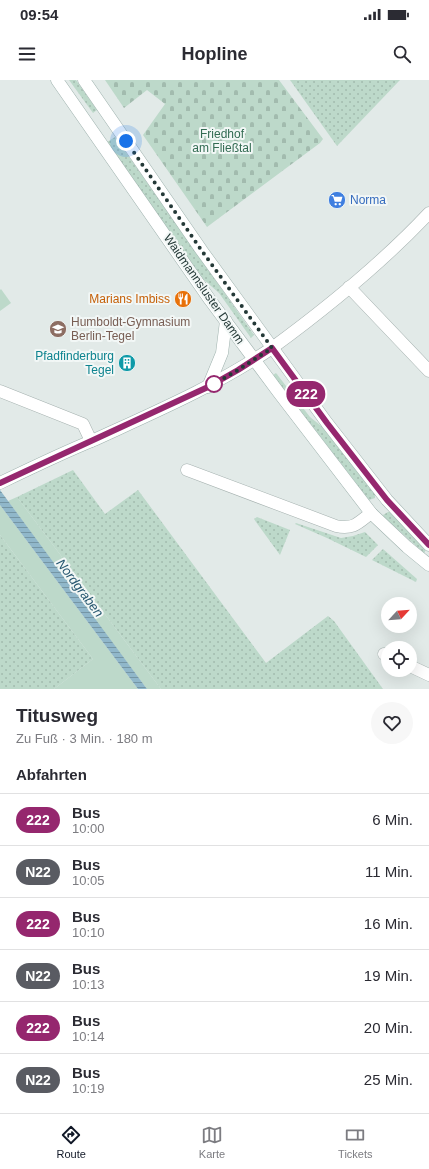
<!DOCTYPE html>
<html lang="de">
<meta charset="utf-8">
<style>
:root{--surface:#fff;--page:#f7f7f7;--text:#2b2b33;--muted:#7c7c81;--line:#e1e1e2;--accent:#111827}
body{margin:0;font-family:Arial,sans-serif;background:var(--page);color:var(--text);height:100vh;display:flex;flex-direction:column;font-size:15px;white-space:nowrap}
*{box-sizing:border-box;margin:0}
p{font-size:13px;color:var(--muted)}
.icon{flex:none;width:22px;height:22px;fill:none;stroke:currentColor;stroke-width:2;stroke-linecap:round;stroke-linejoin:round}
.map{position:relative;height:609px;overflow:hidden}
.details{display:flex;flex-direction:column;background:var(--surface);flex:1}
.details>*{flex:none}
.badge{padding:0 8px;border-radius:13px;font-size:14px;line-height:26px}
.needle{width:26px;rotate:64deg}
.tools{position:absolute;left:381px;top:517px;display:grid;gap:8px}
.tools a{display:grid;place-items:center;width:36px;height:36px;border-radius:50%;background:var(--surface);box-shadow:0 4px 16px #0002;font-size:20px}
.you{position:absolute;width:20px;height:20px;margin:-10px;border:3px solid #fff;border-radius:50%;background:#1a73e8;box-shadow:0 0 0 6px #1a73e833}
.map>.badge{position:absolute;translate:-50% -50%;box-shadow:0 0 0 2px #fff}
h2{padding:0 16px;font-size:15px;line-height:36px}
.round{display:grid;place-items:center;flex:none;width:42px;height:42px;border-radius:21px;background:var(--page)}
.overview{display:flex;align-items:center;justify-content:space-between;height:68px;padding:0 16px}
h1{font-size:19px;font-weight:600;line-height:30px}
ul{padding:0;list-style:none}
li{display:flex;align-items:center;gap:12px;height:52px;padding:0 16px;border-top:1px solid var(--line)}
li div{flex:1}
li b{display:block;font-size:15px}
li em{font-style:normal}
li .badge{min-width:44px;font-weight:700;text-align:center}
.status{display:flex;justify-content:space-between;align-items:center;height:28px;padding:0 20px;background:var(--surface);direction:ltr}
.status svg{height:11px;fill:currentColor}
header{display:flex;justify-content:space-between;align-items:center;height:52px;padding:0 16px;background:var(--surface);font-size:18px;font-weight:600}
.dock{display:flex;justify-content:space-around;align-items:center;height:56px;border-top:1px solid var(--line);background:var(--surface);font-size:11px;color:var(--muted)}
.dock a{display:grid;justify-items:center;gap:2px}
.dock .active{color:var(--accent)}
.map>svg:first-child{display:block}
.grass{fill:url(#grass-dots)}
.cemetery{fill:url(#cemetery-stones)}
.park{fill:#bdd9ca}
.water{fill:url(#water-rules)}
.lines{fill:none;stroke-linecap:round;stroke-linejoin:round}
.street-casing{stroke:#a5b1af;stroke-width:13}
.secondary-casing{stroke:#9fb2ae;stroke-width:13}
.street{stroke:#fff;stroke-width:12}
.secondary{stroke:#fff;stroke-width:12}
.line-casing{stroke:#fff;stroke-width:9}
.line{stroke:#95276e;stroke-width:6}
.walk{stroke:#243937;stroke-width:4;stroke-dasharray:0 7.2}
.stop-dot{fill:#fff;stroke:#95276e;stroke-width:2}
.labels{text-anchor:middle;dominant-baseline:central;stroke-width:4;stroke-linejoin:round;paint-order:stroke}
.park-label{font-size:12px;fill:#336c53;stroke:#f2f7f6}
.shop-label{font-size:12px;fill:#366cbe;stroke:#f2f7f6;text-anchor:start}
.street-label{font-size:12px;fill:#243937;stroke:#f2f7f6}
.food-label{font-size:12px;fill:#c56008;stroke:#f2f7f6;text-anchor:end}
.education-label{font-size:12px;fill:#785e54;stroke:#f2f7f6;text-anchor:start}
.culture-label{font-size:12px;fill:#0d838f;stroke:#f2f7f6;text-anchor:end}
.water-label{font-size:13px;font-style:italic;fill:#25566f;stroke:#f2f7f6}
</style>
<div class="status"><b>09:54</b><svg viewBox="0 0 49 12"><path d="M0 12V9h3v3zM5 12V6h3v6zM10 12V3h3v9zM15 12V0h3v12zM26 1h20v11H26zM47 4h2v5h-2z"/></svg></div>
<header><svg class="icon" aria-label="menu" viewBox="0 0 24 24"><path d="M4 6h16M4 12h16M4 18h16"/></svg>Hopline<svg class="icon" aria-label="search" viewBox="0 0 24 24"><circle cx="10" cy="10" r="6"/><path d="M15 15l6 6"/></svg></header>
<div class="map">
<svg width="429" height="609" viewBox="0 0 429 609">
<defs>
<pattern id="grass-dots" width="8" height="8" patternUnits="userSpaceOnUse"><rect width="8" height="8" fill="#bdd9ca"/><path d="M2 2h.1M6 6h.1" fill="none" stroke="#a2bbae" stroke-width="1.8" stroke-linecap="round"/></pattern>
<pattern id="cemetery-stones" width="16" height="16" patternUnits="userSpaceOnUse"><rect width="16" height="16" fill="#bdd9ca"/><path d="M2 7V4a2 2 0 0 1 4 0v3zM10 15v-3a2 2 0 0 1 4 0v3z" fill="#a2bbae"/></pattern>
<pattern id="water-rules" width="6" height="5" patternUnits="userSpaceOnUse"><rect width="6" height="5" fill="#90b7ca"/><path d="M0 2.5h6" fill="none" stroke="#7596a5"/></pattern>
</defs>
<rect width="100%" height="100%" fill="#e2eae8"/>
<!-- grass -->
<g class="grass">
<polygon points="69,0 76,0 97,30 93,33"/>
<polygon points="290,0 400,0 337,66"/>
<polygon points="115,57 254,255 251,258 219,213 203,199 107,62"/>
<polygon points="276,293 310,337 325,349 375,414 375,418 369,420 273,295"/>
<polygon points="73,390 105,434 138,410 266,583 328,536 334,541 383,609 161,609 17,417"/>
<polygon points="388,432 390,432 425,470 425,472 424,473 384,437 383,435"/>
<polygon points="257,437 290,450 280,475 256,442 254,439"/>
<polygon points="296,443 341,458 353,456 365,452 378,465 366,477 327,458 295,444"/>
<polygon points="0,455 93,579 54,609 0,609"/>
<polygon points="383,469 417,499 416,502 372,480"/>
</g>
<!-- cemetery -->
<polygon class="cemetery" points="105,0 279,0 323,59 320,63 207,147 143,55 165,24 147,10 124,28"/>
<!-- park -->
<g class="park">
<polygon points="1,209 11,223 0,231 0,210"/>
<polygon points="17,417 161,609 147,609 80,520 8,421"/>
<polygon points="0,425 138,609 54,609 93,579 0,455"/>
</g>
<!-- water -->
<polygon class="water" points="0,410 147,609 138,609 0,425"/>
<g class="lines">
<defs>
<g id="street">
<polyline points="349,207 429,291"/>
<path d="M272 268C328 227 382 183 429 133"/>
<polyline points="0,311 83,344 91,361"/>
<path d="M187 390 336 446C353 450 358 443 371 433"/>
<polyline points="384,574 388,576"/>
<polyline points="410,586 429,595"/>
</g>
<g id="secondary">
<polyline points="57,0 210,220 279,313 371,433 407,467 429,485"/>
<polyline points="84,0 202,171 327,343 387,420 429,465"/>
<polyline points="208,307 222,273 226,241"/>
<path d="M0 403C31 388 62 373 94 360 155 332 216 306 272 268"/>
</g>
</defs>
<!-- street casing -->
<use href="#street" class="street-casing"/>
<!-- secondary casing -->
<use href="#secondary" class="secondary-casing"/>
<!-- street -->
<use href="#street" class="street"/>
<!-- secondary -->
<use href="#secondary" class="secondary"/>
</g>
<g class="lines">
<defs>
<polyline id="line" points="0,403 208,307 238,290 272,268 327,343 387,420 429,465"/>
</defs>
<!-- line casing -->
<use href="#line" class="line-casing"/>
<!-- line -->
<use href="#line" class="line"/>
<!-- walk -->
<polyline class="walk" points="126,61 202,171 272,268 238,290 214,304"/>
</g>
<!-- icons -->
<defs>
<symbol id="supermarket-disc" viewBox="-11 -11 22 22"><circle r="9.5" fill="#3f7fe0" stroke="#f2f7f6"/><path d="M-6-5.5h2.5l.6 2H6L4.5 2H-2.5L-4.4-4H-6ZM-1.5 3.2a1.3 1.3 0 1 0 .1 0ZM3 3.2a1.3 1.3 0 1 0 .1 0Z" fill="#fff"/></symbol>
<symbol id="restaurant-disc" viewBox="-11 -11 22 22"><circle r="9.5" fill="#e8710a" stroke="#f2f7f6"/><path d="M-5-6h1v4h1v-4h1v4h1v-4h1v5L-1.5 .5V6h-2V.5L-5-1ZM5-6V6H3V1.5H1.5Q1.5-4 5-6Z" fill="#fff"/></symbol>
<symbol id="school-disc" viewBox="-11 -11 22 22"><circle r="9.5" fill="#8d6e63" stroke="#f2f7f6"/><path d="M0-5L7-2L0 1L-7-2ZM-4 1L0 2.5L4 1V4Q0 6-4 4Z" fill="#fff"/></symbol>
<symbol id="building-disc" viewBox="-11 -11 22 22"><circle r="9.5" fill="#0f9aa8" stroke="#f2f7f6"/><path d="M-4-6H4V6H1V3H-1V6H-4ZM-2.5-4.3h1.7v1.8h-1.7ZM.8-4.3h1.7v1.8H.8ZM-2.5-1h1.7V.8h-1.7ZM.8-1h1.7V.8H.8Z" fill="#fff"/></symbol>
</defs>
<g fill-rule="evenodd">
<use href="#supermarket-disc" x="327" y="110" width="20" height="20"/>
<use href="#restaurant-disc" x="173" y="209" width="20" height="20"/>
<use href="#school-disc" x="48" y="239" width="20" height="20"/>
<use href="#building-disc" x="117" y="273" width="20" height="20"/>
</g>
<!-- markers -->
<circle class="stop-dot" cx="214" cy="304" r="8"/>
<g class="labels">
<!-- park labels -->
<g class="park-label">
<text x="222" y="54">Friedhof<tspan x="222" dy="14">am Fließtal</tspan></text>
</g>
<!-- shop labels -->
<g class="shop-label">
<text x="350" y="120">Norma</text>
</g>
<!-- street labels -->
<g class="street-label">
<text transform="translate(204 209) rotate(55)">Waidmannsluster Damm</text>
</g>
<!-- food labels -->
<g class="food-label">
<text x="170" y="219">Marians Imbiss</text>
</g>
<!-- education labels -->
<g class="education-label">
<text x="71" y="242">Humboldt-Gymnasium<tspan x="71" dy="14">Berlin-Tegel</tspan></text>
</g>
<!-- culture labels -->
<g class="culture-label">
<text x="114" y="276">Pfadfinderburg<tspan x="114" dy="14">Tegel</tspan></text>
</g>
<!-- water labels -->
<g class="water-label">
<text transform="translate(80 508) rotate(53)">Nordgraben</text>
</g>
</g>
</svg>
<div class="tools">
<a><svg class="needle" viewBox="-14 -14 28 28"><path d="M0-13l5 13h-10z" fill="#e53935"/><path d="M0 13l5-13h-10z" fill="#7c7c81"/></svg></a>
<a><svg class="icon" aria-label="locate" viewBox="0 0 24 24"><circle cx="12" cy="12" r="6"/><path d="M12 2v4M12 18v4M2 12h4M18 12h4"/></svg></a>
</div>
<div class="you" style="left:126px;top:61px"></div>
<b class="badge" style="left:306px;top:314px;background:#95276e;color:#fff">222</b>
</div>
<section class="details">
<div class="overview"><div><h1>Titusweg</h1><p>Zu Fuß · 3 Min. · 180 m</p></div><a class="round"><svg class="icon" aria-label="heart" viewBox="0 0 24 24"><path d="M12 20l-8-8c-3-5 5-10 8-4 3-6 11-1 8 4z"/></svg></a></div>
<h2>Abfahrten</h2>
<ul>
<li><span class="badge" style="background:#95276e;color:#fff">222</span><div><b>Bus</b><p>10:00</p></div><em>6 Min.</em></li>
<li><span class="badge" style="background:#595b62;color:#fff">N22</span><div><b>Bus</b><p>10:05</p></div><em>11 Min.</em></li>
<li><span class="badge" style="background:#95276e;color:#fff">222</span><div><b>Bus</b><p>10:10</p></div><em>16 Min.</em></li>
<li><span class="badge" style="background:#595b62;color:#fff">N22</span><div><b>Bus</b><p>10:13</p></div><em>19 Min.</em></li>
<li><span class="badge" style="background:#95276e;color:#fff">222</span><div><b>Bus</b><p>10:14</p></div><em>20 Min.</em></li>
<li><span class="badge" style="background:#595b62;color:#fff">N22</span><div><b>Bus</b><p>10:19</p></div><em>25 Min.</em></li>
</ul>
</section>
<nav class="dock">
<a class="active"><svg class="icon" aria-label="directions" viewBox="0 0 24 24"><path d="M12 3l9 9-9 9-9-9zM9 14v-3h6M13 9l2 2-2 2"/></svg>Route</a>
<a><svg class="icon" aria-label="map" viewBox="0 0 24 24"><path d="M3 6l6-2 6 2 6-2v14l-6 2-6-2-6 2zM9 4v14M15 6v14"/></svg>Karte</a>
<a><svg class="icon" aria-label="tickets" viewBox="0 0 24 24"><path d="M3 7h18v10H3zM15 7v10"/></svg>Tickets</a>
</nav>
